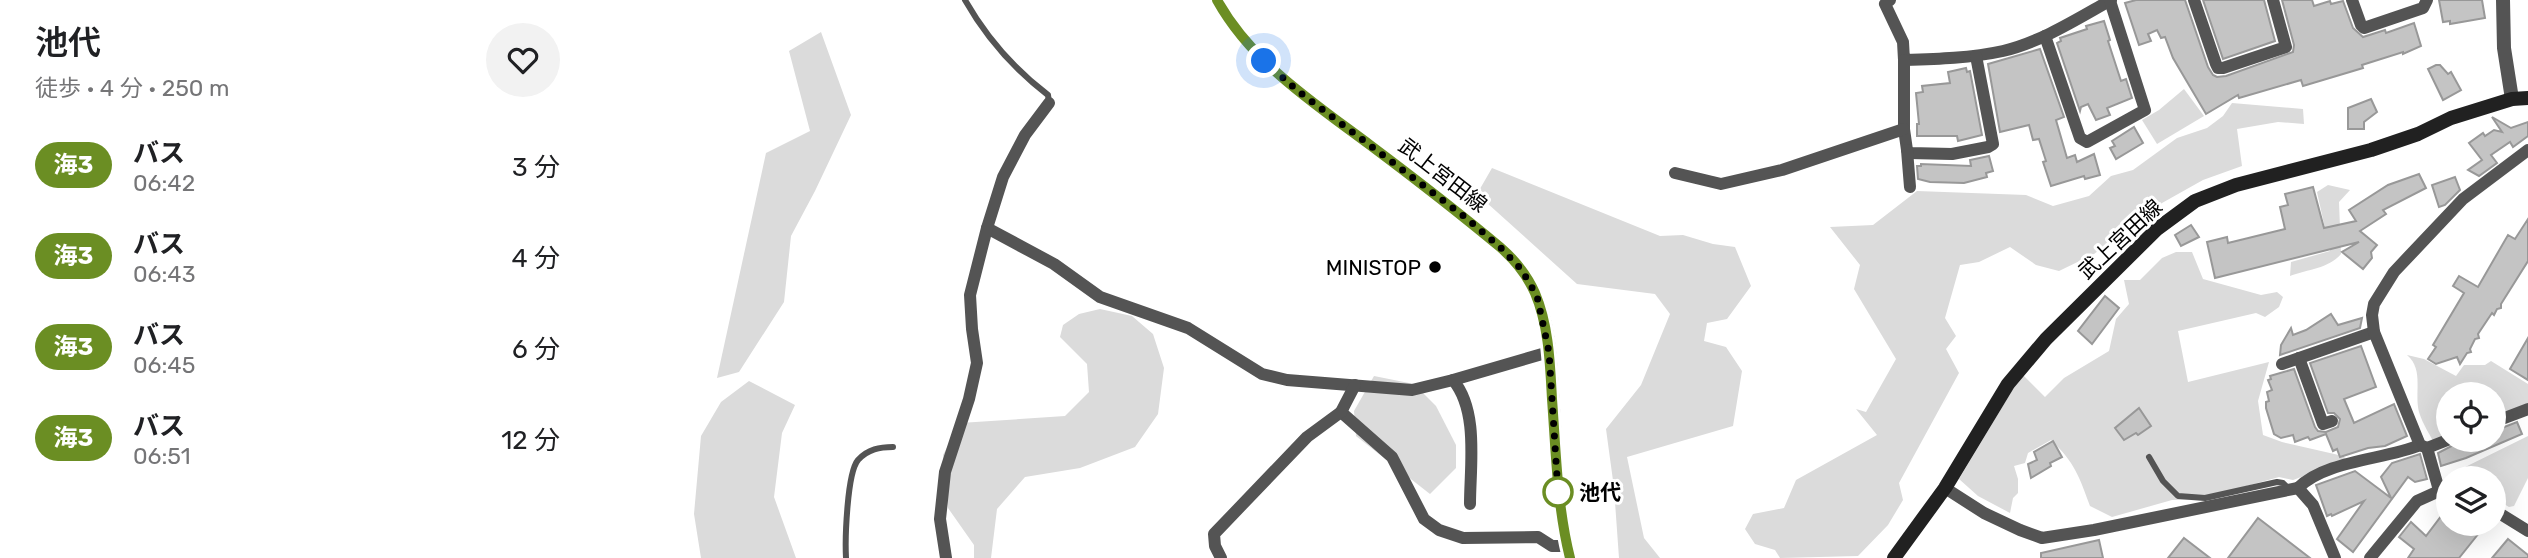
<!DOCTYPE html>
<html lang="ja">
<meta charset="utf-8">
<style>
:root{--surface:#fff;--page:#f2f2f2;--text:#202124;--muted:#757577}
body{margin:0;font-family:Rubik,"Noto Sans JP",sans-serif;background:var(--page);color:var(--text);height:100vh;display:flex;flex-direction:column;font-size:26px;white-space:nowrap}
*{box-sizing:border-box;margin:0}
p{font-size:23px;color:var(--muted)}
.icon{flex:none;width:38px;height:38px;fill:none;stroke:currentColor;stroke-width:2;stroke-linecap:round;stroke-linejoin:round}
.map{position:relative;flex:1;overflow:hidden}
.sheet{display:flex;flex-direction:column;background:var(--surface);width:595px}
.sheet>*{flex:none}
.badge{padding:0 14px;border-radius:23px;font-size:24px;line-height:46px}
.buttons{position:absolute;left:1841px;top:382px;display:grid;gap:14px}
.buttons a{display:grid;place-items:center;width:70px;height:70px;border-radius:50%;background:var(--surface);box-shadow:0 7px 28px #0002;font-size:35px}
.you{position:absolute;width:35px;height:35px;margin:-18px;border:5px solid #fff;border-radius:50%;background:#1a73e8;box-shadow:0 0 0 10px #1a73e833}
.map>.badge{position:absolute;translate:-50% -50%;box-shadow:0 0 0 4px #fff}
.round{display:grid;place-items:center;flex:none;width:74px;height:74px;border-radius:37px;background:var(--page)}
.headline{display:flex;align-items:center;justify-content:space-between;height:119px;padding:0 35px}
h1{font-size:33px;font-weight:600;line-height:52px}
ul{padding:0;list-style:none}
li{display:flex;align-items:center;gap:21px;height:91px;padding:0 35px}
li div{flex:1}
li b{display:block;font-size:26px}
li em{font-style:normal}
li .badge{min-width:77px;font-weight:700;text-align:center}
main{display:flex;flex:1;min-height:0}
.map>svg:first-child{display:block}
.green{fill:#dbdbdb}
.building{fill:#c4c4c4;stroke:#989898;stroke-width:2}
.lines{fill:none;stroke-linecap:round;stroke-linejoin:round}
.service{stroke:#545454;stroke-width:6}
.minor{stroke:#545454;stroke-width:12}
.tertiary{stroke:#545454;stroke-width:14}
.secondary{stroke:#212121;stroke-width:14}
.line-casing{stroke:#fff;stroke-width:16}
.line{stroke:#6b8e23;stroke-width:10}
.walk{stroke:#000;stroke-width:7;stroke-dasharray:0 12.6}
.poi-dot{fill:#000;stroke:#fff;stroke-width:2.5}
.stop-dot{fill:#fff;stroke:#6b8e23;stroke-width:3.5}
.labels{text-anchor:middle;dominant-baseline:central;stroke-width:6;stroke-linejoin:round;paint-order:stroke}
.street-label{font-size:21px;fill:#000;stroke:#fff}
.poi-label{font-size:21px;fill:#000;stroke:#fff;text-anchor:end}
.stop-label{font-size:21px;font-weight:bold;fill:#000;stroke:#fff;text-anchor:start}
</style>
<main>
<section class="sheet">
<div class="headline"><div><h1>池代</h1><p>徒歩 · 4 分 · 250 m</p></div><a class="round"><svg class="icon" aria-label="heart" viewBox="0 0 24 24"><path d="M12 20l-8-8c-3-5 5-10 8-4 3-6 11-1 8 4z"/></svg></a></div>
<ul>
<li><span class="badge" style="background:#6b8e23;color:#fff">海3</span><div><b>バス</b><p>06:42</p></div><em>3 分</em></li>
<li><span class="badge" style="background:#6b8e23;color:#fff">海3</span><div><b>バス</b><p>06:43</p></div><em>4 分</em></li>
<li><span class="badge" style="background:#6b8e23;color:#fff">海3</span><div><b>バス</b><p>06:45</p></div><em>6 分</em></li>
<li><span class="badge" style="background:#6b8e23;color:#fff">海3</span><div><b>バス</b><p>06:51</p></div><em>12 分</em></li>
</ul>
</section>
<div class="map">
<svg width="1933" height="558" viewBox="0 0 1933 558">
<rect width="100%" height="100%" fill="#fff"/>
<!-- green -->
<g class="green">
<polygon points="226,32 256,115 220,191 196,236 189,302 144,372 122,378 171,153 215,131 194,51"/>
<polygon points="1589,89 1609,116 1562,144 1547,120 1564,110"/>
<polygon points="1637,103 1708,109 1709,124 1683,122 1642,129 1647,166 1608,180 1567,203 1499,254 1464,271 1441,265 1415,247 1384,262 1365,265 1350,318 1361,336 1351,349 1364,373 1304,483 1308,500 1293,525 1263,556 1185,558 1180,550 1160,544 1150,529 1158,514 1189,508 1201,480 1282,435 1261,409 1271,412 1301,359 1259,289 1265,265 1235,227 1278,225 1322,191 1431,195 1458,206 1494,196 1516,176 1538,170 1582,138 1612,128 1628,116"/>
<polygon points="897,168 1065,236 1088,235 1118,244 1140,247 1156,286 1132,319 1112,323 1109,341 1131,347 1147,371 1138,426 1032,457 1049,538 1065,558 1024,558 1019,488 1011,429 1046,385 1075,314 1060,294 982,284 882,194"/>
<path d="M1733 185 1755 190 1744 202 1746 254C1733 269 1713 269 1695 276L1696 262 1735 251 1722 192Z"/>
<path d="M1581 252H1597L1608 279 1666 295 1682 292 1688 297 1684 307 1670 317 1661 313 1583 331 1593 382 1674 362 1663 401 1668 435 1687 442 1748 456 1752 460 1698 480 1684 477 1605 499 1577 500 1517 517 1495 506C1484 476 1480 463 1456 440L1433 453 1430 463 1419 466 1423 479V493L1418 498 1415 513 1383 496 1364 479 1427 374 1450 397 1469 378 1514 351 1521 319 1534 304 1529 280H1545L1567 258Z"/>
<polygon points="505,309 537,316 558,334 569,368 563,414 540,447 485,468 430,477 402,509 396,558 379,558 379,545 353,508 348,455 365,423 470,416 494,392 492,364 465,337 468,325 484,314"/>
<path d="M1812 355 1829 359 1861 376 1869 365H1890L1896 361 1933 384V406L1899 419V394H1853V436L1838 441C1834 433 1828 424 1825 415 1818 395 1830 370 1812 355Z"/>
<polygon points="779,376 819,384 841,406 861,445 861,468 835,494 761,436 759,411"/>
<polygon points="154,381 200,405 187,433 179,497 201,558 106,558 99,514 106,436 126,402"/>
<polygon points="1933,436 1933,478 1919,506 1914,507 1899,498 1899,478 1853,478 1850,481 1852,476"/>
</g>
<!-- building -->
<g class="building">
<polygon points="1541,0 1590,0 1613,67 1618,75 1622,77 1631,76 1698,52 1699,45 1687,0 1717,0 1719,6 1735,1 1736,4 1748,1 1758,28 1768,37 1790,30 1791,33 1819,23 1826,46 1808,54 1808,52 1767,65 1768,68 1708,86 1706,80 1644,98 1643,95 1611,114 1578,58 1570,37 1566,38 1562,30 1553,34 1556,41 1544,45 1530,3"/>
<polygon points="1608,0 1669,0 1680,41 1628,59"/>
<polygon points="1844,0 1887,0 1890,18 1855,24 1855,21 1848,22"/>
<polygon points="1509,21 1515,40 1513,41 1526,81 1531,79 1537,98 1512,108 1515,115 1501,120 1493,104 1486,107 1485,111 1462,43 1466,41 1465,38 1492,29 1491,26"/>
<polygon points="1445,49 1469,117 1461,120 1472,158 1480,155 1482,162 1499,154 1505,175 1490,179 1489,176 1456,186 1448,162 1451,161 1444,139 1438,140 1434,125 1405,132 1393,64"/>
<polygon points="1841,65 1845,65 1853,74 1856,72 1866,90 1848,100 1833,69"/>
<polygon points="1371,68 1372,72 1375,71 1387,135 1363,141 1362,136 1322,136 1322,124 1324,124 1321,93 1328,92 1327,86 1355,83 1353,72"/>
<polygon points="1776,99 1782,112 1769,122 1769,129 1753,129 1753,108"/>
<polygon points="1897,117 1916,128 1933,122 1933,136 1918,147 1915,142 1896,155 1902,163 1884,176 1873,170 1887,160 1874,143 1888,133 1890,136 1899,130 1907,132"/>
<polygon points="1539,127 1548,143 1521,159 1515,148 1520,146 1517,141"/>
<polygon points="1394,156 1398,171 1391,173 1392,177 1369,183 1335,182 1323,179 1322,166 1326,166 1326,164 1376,166 1375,160"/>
<polygon points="1824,174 1831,188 1788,210 1791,214 1765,231 1782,245 1776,252 1777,258 1768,269 1747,252 1764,242 1620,278 1612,242 1632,237 1633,243 1690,229 1685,207 1693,205 1690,194 1718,187 1729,228 1761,221 1754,210 1793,185"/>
<polygon points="1860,177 1865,190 1850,205 1844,207 1837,185"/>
<polygon points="1933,219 1933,261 1906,304 1906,308 1902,309 1899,315 1897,313 1883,334 1884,338 1880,339 1875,349 1876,352 1872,353 1865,364 1862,357 1841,364 1833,359 1841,347 1838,345 1869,293 1858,286 1864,276 1883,287 1913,235 1920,239"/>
<polygon points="1596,225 1604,237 1586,246 1580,235"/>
<polygon points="1510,296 1524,308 1497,344 1483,331"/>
<polygon points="1736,314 1743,325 1767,318 1765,328 1685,355 1686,345 1696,328 1698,335 1711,330"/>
<polygon points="1933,338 1933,380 1915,369"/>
<polygon points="1766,346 1781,387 1749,399 1759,423 1799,404 1812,436 1790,446 1773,448 1745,457 1742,449 1738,451 1731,434 1715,440 1713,437 1700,442 1698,435 1686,438 1679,434 1671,408 1671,402 1674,401 1672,392 1677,390 1673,380 1676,379 1675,376 1699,369 1720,427 1723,431 1731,432 1743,427 1745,419 1739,413 1733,413 1715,363"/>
<polygon points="1544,408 1556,426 1543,435 1541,433 1529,440 1520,428"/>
<polygon points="1922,422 1927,434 1871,458 1846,466 1843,453 1870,439 1899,439 1899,431"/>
<polygon points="1458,441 1467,457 1455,463 1456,466 1436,478 1433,464 1442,460 1439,452"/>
<polygon points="1825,454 1832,479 1820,482 1813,477 1758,552 1742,539 1769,501 1737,516 1736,514 1732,516 1721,485 1760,471 1796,498 1786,477 1797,463"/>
<polygon points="1853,507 1853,523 1870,523 1884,533 1864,558 1813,558 1819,549 1804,537 1816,522 1831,536"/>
<polygon points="1663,518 1715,558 1633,558"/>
<polygon points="1589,538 1615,558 1573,558"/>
<polygon points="1913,539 1933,555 1933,558 1897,558"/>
<polygon points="1504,540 1508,558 1446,558 1446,553"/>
</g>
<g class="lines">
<!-- service -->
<g class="service">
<path d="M370 0C391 37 419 69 453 95L454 102"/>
<polyline points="1554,457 1568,481 1583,496 1610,498 1682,482 1688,483 1693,488"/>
<path d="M251 558C250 539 252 473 263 460 273 449 285 447 298 447"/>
</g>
<!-- minor -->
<g class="minor">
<path d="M1295 0 1290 4 1308 42 1309 60C1342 59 1376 58 1408 51 1446 42 1482 19 1516 0"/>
<polyline points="1599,0 1621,64 1623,68 1628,68 1691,47 1678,0"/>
<polyline points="1757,0 1766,25 1769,28 1828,8 1832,0"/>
<polyline points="1450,36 1485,138 1492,142 1550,110 1515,1"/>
<polyline points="1309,60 1309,129 1312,150 1315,153 1357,154 1393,147 1398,144 1381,56"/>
<polyline points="1312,150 1315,187"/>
<polyline points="1080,173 1126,184 1187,170 1309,129"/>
<path d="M392 228 459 264 505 297 593 328 667 374 692 380 817 390 858 380C884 411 875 466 875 504"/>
<polyline points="1704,358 1728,424 1737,421"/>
<polyline points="1687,364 1779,332"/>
<polyline points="858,380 954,352"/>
<polyline points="746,412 797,457 829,519 844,530 868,538 943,537 957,546 972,546"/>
<polyline points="1899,422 1933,409"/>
<polyline points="1832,448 1855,439"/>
<polyline points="1350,488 1389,513 1425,530 1447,538 1499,530 1703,488 1718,505 1740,558"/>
<path d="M1703 488C1731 460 1789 460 1825 445"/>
<polyline points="1844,490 1832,448 1825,445 1779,332 1777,315 1779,304 1799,272 1868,199 1933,150"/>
<polyline points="1899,510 1933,531"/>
<polyline points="351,558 345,519 350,472 374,399 382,363 377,329 375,295 392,228 408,177 430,135 454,103"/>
<polyline points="626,558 620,546 619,534 712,437 746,412 760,385"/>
<polyline points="1775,558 1822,501 1853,487"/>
</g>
<!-- tertiary -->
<polyline class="tertiary" points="1908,0 1909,48 1917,99"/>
<!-- secondary -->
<g class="secondary">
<path d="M622 0C656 61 716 101 771 142 816 176 861 210 905 247 920 260 932 275 940 293 954 324 955 360 957 393 961 448 961 504 975 558"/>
<polyline points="1299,558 1350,488 1413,384 1451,339 1562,229 1600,201 1641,185 1776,150 1823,134 1856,118 1917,99 1933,98"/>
</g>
</g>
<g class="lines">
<defs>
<path id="line" d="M622 0C657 63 719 103 775 145 819 178 863 212 905 247 920 260 932 275 940 293 954 326 955 364 957 399 961 452 962 506 975 558"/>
</defs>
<!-- line casing -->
<use href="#line" class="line-casing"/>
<!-- line -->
<use href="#line" class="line"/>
<!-- walk -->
<polyline class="walk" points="669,61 703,91 870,217 905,247 926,269 942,296 954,352 963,492"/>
</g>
<!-- markers -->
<circle class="poi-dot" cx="840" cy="267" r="7"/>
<circle class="stop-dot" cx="963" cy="492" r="14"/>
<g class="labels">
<!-- street labels -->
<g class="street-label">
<text transform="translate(848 175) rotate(38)">武上宮田線</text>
<text transform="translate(1525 239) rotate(-43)">武上宮田線</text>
</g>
<!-- poi labels -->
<g class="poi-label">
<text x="826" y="267">MINISTOP</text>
</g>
<!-- stop labels -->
<g class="stop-label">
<text x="984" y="492">池代</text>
</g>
</g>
</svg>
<div class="buttons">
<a><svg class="icon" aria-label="locate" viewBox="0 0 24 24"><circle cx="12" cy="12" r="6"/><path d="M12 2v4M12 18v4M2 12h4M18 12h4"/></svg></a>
<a><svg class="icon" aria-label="layers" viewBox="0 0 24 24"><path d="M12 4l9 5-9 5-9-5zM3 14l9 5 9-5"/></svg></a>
</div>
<div class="you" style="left:669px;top:61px"></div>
</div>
</main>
